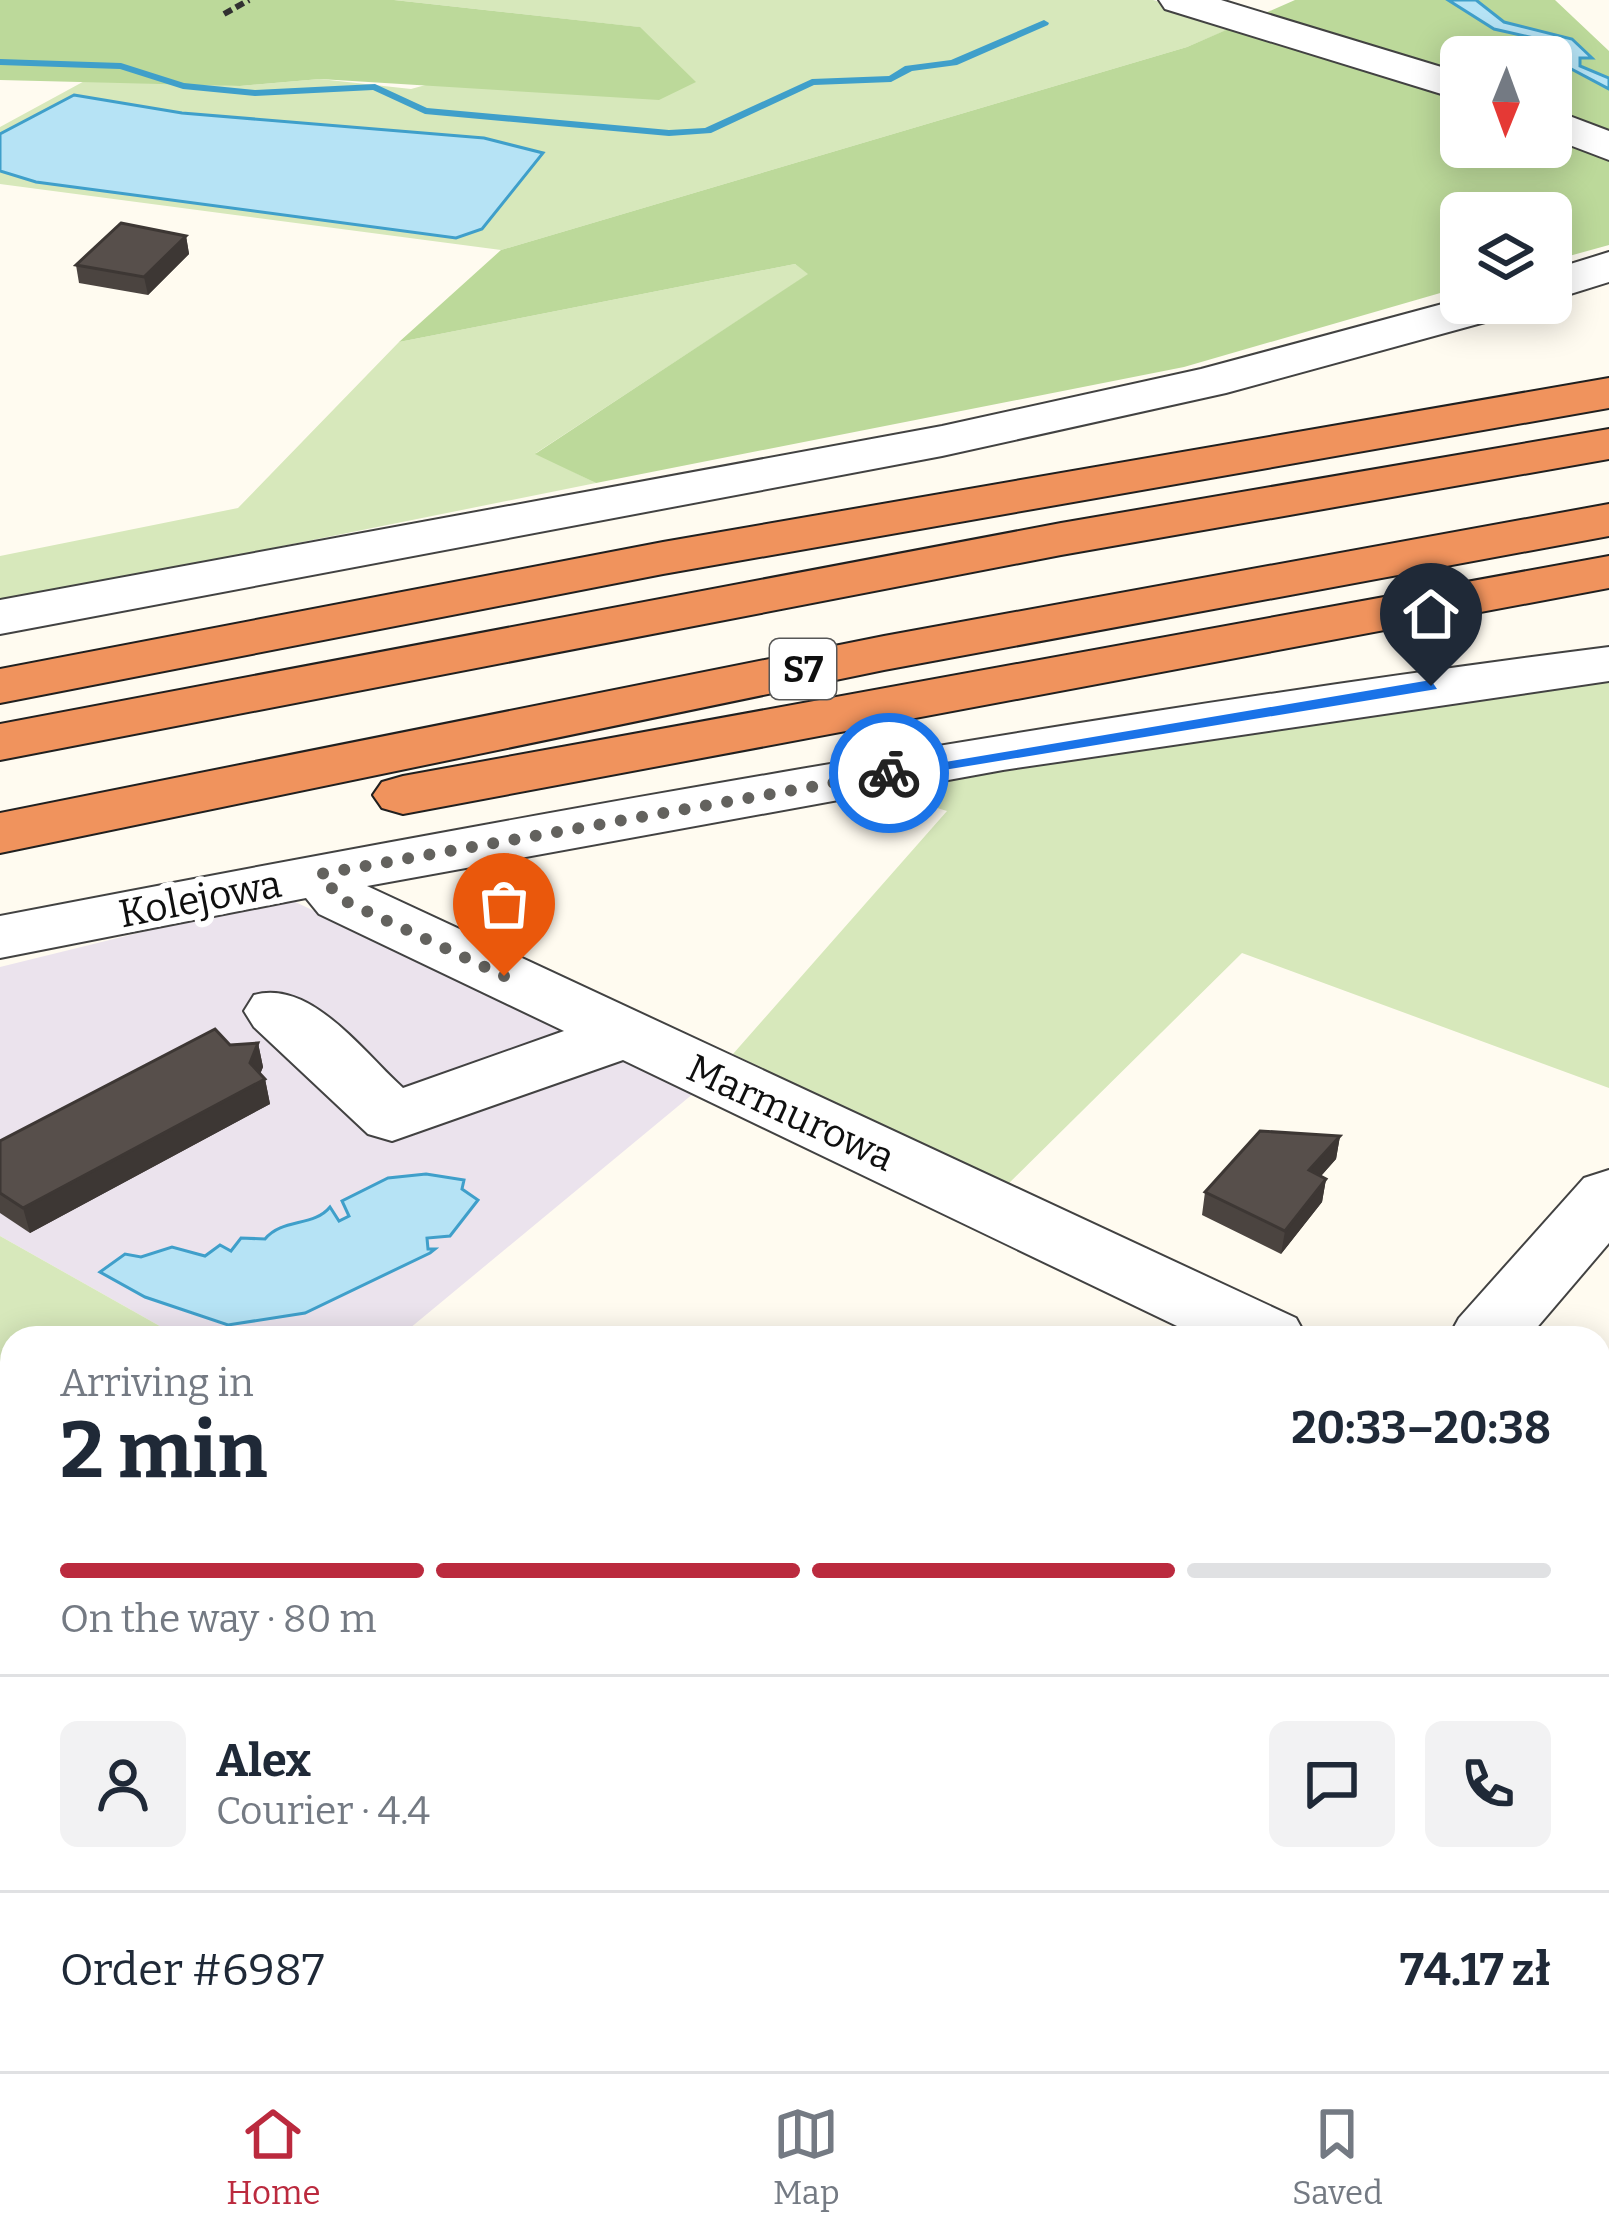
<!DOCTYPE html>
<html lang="en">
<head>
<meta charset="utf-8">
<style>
  body { margin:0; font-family:Bitter,serif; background:#f2f2f3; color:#1f2937; height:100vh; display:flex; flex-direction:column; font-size:45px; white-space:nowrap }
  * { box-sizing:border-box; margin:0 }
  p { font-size:39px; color:#747a83 }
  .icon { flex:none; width:66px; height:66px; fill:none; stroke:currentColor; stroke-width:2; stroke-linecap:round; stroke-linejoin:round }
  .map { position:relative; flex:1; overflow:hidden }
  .side { position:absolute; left:0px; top:1326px; width:1611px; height:747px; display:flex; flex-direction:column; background:#fff; border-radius:36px 36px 0 0; box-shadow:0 6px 30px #0003 }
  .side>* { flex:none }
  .needle { width:78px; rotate:181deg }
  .fabs { position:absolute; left:1440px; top:36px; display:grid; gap:24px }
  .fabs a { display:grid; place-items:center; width:132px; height:132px; border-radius:18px; background:#fff; box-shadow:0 6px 30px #0003; font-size:60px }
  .pin { position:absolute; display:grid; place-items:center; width:102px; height:102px; color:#fff; margin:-123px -51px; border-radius:50% 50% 50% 0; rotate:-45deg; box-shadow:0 0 12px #0007 }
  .pin .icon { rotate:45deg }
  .courier { position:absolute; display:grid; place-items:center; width:120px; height:120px; margin:-60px; border:9px solid #1a73e8; border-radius:50%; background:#fff; color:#222; box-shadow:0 3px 15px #0007 }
  .headline em { font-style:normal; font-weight:700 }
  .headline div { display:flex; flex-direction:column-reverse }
  .headline { display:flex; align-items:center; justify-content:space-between; height:204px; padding:0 60px }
  h1 { font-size:78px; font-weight:700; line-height:90px }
  .bar { display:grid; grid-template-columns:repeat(4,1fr); gap:18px 12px; align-content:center; height:144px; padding:0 60px }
  .bar i { height:15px; border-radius:9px; background:#e0e1e3 }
  .bar .on { background:#bb2a3e }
  .bar p { grid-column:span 4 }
  .line { display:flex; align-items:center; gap:30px; padding:0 60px; border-top:3px solid #e0e1e3 }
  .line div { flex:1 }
  .round { display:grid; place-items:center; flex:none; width:126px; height:126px; border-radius:18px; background:#f2f2f3 }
  .dock { display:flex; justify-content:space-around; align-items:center; height:168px; border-top:3px solid #e0e1e3; background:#fff; font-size:33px; color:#747a83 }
  .dock a { display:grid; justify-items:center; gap:6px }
  .dock .on { color:#bb2a3e }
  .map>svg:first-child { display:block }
  .industrial { fill:#ebe3ed }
  .farmland { fill:#f4eed1 }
  .green { fill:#d7e8bb }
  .forest { fill:#bcd99a; fill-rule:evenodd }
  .water { fill:#b6e3f5; stroke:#3f9fca; stroke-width:3 }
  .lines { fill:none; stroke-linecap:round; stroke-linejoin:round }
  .stream { fill:#3f9fca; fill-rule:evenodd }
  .minor-casing { stroke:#424242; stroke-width:4 }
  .highway-casing { stroke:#202020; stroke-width:4 }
  .path-far1 { stroke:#313131; stroke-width:6; stroke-dasharray:9 4.5; stroke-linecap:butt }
  .path { stroke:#313131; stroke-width:9; stroke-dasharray:15 8; stroke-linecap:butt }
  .minor { fill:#fff; fill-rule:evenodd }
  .highway { fill:#f0935d; fill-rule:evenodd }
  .wall { fill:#4b4440 }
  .shaded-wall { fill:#3d3734 }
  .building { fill:#574f4b; stroke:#3d3734; stroke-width:3 }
  .route { fill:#1a73e8 }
  .done { stroke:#63625e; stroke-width:12; stroke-dasharray:0 21.6 }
  .labels { text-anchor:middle; stroke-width:12; stroke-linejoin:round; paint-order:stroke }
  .shield { fill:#fff; stroke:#575757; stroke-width:3 }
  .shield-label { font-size:36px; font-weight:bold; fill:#0f0f0f }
  .street-label { font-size:39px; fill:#0f0f0f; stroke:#fff }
</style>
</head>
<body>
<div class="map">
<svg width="1609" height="2071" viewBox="0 0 1609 2071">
  <rect width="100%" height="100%" fill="#fffbf0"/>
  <!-- industrial -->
  <path class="industrial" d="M285 897 694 1093 398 1338H181L0 1236V967Z"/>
  <!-- farmland -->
  <path class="farmland" d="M0 1888 12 1896V2061H248L263 2071H0Z"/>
  <!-- green -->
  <g class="green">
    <path d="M394 0H1153L1241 24 1187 47 501 250 0 184V127L90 78 240 86 320 79 411 89 639 27Z"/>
    <path d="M795 264 809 274 536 453 596 483 0 603V556L238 508 399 342Z"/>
    <path d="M1609 676V1088L1242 953 1004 1188 733 1054 947 811 875 789Z"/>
    <path d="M0 1236 181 1338H12V1896L0 1888Z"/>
    <path d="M248 2061H473L464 2071H263Z"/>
    <path d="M553 2061H1038L1033 2071H568Z"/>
  </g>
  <!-- forest -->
  <g class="forest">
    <path d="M0 0H394L640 27 696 82 659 100 320 79 240 86 0 80Z"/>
    <path d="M1295 0H1555L1609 51V245L1551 261V213H1461V287L1184 367 596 483 535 454 808 274 795 264 399 342 501 250 1187 47ZM1461 57H1551V147H1461Z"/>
  </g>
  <!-- water -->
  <g class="water">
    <path d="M1448 0H1476L1504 22 1572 39 1592 58H1580V66L1609 78V89L1560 63 1563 47 1556 43 1494 29Z"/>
    <path d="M74 95 182 113 484 138 543 153 482 229 456 238 36 182 0 171V134Z"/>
    <path d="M426 1174 464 1180 462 1189 478 1200 450 1236 427 1238 428 1249H435L430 1253 305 1313 228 1325 145 1297 100 1272 125 1254 141 1257 172 1247 205 1256 220 1245 231 1251 241 1238 265 1239C282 1218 314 1227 330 1207L339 1221 349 1216 342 1201 388 1178Z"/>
  </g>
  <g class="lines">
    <!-- stream -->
    <path class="stream" d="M1044 20 1049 23 1048 25 957 65 912 71 891 82 814 85 711 133 669 136 425 114 373 90 255 96 183 89 120 69 0 65V59L121 63 184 83 255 90 375 84 427 108 669 130 705 128 812 79 889 76 905 66 951 60Z"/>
    <!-- minor casing -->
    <g class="minor-casing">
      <g id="minor">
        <path d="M1159 0H1221L1461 73V100L1165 9Z"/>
        <path d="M1551 109 1609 131V160L1551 138Z"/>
        <path d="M1609 252V282L1551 300V270Z"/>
        <path d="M1461 299 1525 303 1518 313 1226 393 942 456 0 634V600L942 426 1201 369Z"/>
        <path d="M1609 647V681L1003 770 367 886 1296 1318 1307 1338H1202L623 1060 392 1141 368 1134 254 1027 244 1011 254 995C311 979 363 1052 403 1088L564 1031 319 914 306 898 0 958V916C534 813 1069 716 1609 647Z"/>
        <path d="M1609 1170V1243L1528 1338H1448L1459 1318 1584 1178Z"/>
        <path d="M1599 1523 1609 1527V1594L1599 1590Z"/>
        <path d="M1046 2061H1138L1134 2071H1042Z"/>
      </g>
    </g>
    <!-- highway casing -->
    <g class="highway-casing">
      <g id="highway">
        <path d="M1609 378V408L663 574 0 703V669L663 542Z"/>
        <path d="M1609 429V459L1061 555 0 760V724L1061 523Z"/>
        <path d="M1609 504V536L884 670 0 853V813L884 636Z"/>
        <path d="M1609 556V588L403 814 382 808 373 795 382 782 403 776Z"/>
      </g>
    </g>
    <!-- path-far1 -->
    <path class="path-far1" d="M224 14 249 0"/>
    <!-- path -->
    <g class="path">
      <path d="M0 1992 12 2001"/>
      <path d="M95 2061 109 2071"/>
    </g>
    <!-- minor -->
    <use href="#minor" class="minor"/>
    <!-- highway -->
    <use href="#highway" class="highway"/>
  </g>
  <!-- wall -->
  <g class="wall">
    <path d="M186 236 189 254 148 295 79 283 76 265Z"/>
    <path d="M258 1043 263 1067 260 1074 265 1079 270 1104 30 1233 0 1213V1141L230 1045Z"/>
    <path d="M1340 1136 1336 1159 1321 1176 1326 1179 1322 1202 1281 1254 1202 1215 1205 1192Z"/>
  </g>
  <!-- shaded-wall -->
  <g class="shaded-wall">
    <path d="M186 236 189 254 148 295 144 277Z"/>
    <path d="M258 1043 263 1067 256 1084 265 1079 270 1104 30 1233 23 1208 250 1063Z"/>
    <path d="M1340 1136 1336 1159 1305 1194 1309 1170Z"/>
    <path d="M1326 1179 1322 1202 1281 1254 1285 1231Z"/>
  </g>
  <!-- building -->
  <g class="building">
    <path d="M121 223 186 236 144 277 76 265Z"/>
    <path d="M215 1029 230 1045 258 1043 250 1063 265 1079 23 1208 0 1193V1141Z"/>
    <path d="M1260 1131 1340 1136 1309 1170 1326 1179 1285 1231 1205 1192Z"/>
    <path d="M1277 2061H1415L1411 2071H1272Z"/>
  </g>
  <!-- route -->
  <path class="route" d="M1431 680 1437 689 889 779 880 773Z"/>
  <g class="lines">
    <!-- done -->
    <path class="done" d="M504 976 341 899 320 874 889 773"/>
  </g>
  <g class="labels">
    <!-- shield labels -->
    <rect class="shield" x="770" y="639" width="66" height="60" rx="9"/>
    <g class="shield-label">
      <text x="803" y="682">S7</text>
    </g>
    <!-- street labels -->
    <g class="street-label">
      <text transform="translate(200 898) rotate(-11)" y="14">Kolejowa</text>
      <text transform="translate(791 1112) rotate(25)" y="14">Marmurowa</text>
    </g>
  </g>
</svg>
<div class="fabs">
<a><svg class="needle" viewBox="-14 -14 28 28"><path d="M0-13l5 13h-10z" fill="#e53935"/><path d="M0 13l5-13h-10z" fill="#747a83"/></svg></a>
<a><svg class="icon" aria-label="layers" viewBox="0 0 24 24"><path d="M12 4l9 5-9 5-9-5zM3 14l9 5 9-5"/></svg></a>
</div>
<div class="pin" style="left:504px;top:976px;background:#ea580c"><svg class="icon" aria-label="bag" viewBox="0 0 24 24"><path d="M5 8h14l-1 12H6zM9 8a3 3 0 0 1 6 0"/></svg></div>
<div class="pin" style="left:1431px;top:686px;background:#1f2937"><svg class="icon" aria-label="home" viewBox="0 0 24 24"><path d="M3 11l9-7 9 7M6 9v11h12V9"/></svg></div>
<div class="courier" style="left:889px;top:773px"><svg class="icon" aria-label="bike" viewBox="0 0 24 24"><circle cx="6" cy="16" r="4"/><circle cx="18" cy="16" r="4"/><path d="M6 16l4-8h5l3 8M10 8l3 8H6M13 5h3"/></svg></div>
<section class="side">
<div class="headline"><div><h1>2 min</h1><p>Arriving in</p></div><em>20:33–20:38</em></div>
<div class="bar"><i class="on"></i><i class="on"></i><i class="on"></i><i></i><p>On the way · 80 m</p></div>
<div class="line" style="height:216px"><a class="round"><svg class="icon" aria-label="person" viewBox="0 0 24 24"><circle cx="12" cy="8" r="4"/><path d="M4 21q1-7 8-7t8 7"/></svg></a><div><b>Alex</b><p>Courier · 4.4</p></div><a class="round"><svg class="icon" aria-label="chat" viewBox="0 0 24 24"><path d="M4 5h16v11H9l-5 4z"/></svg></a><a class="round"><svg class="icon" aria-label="phone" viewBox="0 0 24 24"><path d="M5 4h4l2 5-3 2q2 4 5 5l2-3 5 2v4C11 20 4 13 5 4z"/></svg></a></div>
<div class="line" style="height:156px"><div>Order #6987</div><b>74.17 zł</b></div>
</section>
</div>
<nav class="dock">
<a class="on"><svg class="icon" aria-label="home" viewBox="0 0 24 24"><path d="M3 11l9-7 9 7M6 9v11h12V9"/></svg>Home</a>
<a><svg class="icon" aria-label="map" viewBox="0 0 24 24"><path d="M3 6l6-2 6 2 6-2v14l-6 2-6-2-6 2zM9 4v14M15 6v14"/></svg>Map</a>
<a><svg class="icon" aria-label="saved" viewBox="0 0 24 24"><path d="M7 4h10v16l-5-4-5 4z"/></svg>Saved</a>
</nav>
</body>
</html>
